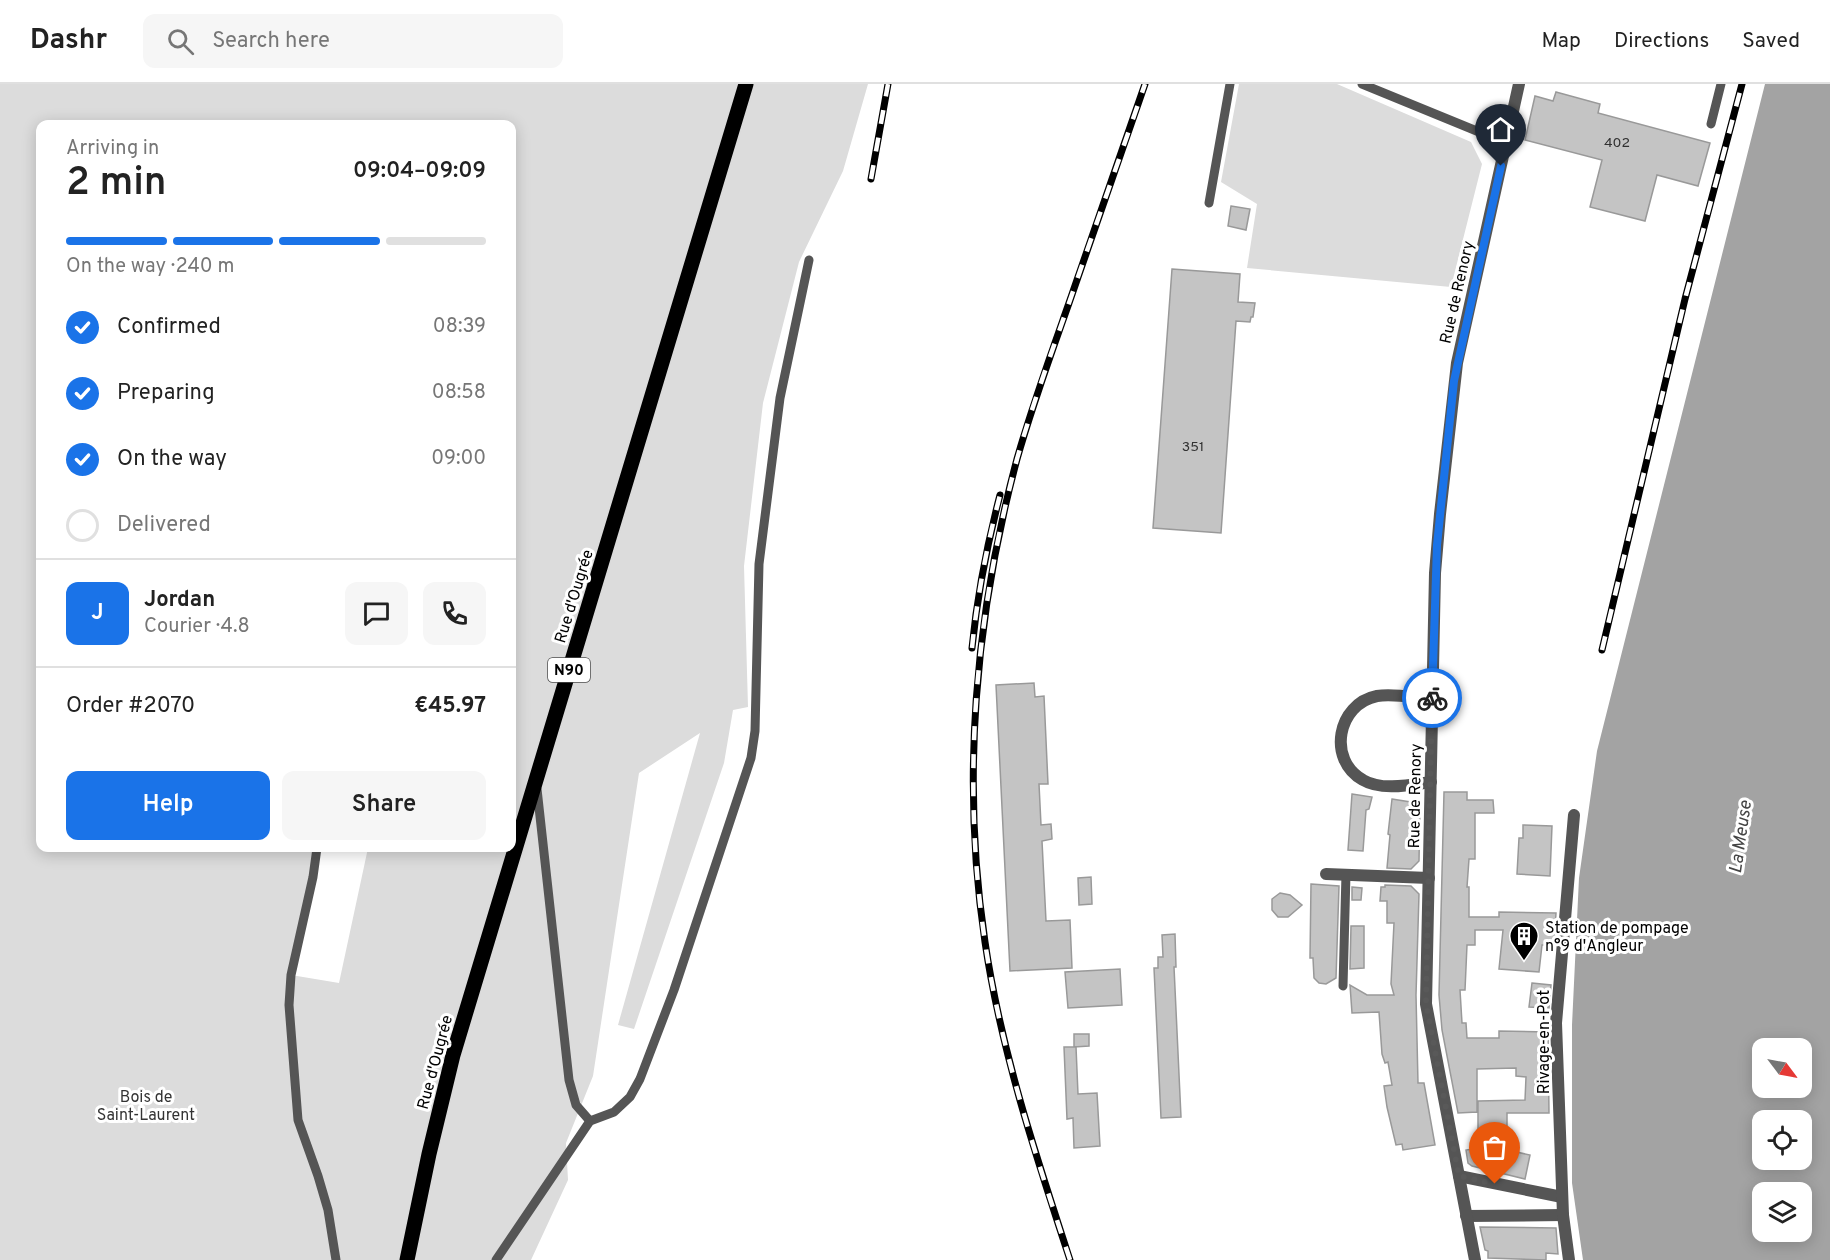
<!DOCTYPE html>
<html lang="en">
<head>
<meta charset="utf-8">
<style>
  body { margin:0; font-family:Overpass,sans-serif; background:#f6f6f6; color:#222; height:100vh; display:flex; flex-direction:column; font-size:22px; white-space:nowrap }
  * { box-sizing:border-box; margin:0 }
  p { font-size:20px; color:#767676 }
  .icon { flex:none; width:33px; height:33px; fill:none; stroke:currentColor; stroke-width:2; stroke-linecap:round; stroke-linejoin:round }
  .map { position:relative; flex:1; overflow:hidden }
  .details { position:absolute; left:36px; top:36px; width:480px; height:732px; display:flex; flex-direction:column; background:#fff; border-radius:12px; box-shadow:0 3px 15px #0003 }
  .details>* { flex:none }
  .needle { width:39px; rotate:122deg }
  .fabs { position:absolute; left:1752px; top:954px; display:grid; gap:12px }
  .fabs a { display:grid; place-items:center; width:60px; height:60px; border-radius:12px; background:#fff; box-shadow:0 3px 15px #0003; font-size:30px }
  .pin { position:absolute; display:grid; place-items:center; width:51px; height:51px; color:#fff; margin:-62px -26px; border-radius:50% 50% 50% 0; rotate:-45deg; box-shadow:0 0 6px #0007 }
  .pin .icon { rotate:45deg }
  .courier { position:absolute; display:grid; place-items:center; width:60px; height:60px; margin:-30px; border:4px solid #1a73e8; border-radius:50%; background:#fff; color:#222; box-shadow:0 2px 8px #0007 }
  .headline em { font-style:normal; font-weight:600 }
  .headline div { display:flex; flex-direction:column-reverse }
  .headline { display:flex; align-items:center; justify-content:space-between; height:102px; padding:0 30px }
  h1 { font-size:39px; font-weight:600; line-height:45px }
  .bar { display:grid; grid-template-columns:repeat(4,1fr); gap:9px 6px; align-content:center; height:72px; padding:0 30px }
  .bar i { height:8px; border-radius:4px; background:#e0e0e0 }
  .bar .active { background:#1a73e8 }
  .bar p { grid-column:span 4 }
  .line { display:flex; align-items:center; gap:15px; padding:0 30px; border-top:2px solid #e0e0e0 }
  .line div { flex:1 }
  .round { display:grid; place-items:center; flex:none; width:63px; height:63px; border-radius:12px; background:#f6f6f6 }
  ol { padding:0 30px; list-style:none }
  li { display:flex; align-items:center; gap:18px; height:66px }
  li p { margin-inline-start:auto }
  li .icon { padding:6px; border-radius:50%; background:#1a73e8; color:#fff; stroke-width:4 }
  li:last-child { color:#767676 }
  li i { width:33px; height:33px; border:3px solid #e0e0e0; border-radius:50% }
  .button { display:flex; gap:12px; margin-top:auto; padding:12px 30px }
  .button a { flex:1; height:69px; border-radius:12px; background:#1a73e8; color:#fff; font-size:24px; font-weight:600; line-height:69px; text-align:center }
  .button a+a { background:#f6f6f6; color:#222 }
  header { display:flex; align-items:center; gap:36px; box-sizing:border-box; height:84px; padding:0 30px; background:#fff; border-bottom:2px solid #e0e0e0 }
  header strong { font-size:28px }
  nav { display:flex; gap:33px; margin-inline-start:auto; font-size:21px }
  .search { width:420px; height:54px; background:#f6f6f6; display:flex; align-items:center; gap:15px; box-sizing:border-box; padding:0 21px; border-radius:12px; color:#767676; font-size:22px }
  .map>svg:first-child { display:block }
  .green { fill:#dcdcdc; fill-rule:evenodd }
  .water { fill:#a3a3a3; fill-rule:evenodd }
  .building { fill:#c4c4c4; stroke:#999; stroke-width:1.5 }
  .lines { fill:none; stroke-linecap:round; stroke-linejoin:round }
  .primary-casing { stroke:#dbdbdb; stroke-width:18 }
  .service { stroke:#555; stroke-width:9 }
  .minor { stroke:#555; stroke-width:12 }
  .tertiary { stroke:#555; stroke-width:12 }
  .primary { stroke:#000; stroke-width:15 }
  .rail-casing { stroke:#000; stroke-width:7 }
  .rail { stroke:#fff; stroke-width:4.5; stroke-dasharray:14; stroke-linecap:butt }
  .done { stroke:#595959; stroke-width:6; stroke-dasharray:0 10.8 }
  .route { stroke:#1a73e8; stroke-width:8 }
  .labels { text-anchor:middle; stroke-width:6; stroke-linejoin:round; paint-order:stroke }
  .number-label { font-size:14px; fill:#313131 }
  .shield { fill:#fff; stroke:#4c4c4c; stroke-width:1.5 }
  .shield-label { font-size:15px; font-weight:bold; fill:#000 }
  .street-label { font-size:16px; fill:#000; stroke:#fff }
  .poi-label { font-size:16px; fill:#000; stroke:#fff; text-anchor:start }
  .park-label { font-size:16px; fill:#333; stroke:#fff }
  .water-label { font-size:18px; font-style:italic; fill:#444; stroke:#fff }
</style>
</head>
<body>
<header>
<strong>Dashr</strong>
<div class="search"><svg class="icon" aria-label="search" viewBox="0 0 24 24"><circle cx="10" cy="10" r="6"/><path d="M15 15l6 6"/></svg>Search here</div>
<nav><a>Map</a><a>Directions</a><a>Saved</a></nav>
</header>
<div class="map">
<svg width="1830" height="1176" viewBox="0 0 1830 1176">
  <rect width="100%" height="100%" fill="#fff"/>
  <!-- green -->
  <g class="green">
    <path d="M0 0H868L843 87 799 178 763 319 744 482 748 623 733 626 724 679 634 945 618 941 700 649 639 689 593 992 566 1059 568 1096 531 1176H0ZM40 40H512V764H368L339 899 291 891 315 764H40Z"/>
    <path d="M1239 0H1337L1471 58 1482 80 1451 203 1247 184 1257 120 1221 98Z"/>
  </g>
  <!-- water -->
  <path class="water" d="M1765 0H1830V1176H1583L1572 1099V941L1579 794 1597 667ZM1762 964H1802V1004H1762ZM1762 1036H1802V1076H1762ZM1762 1108H1802V1148H1762Z"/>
  <!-- building -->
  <g class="building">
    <path d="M1556 8 1600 20 1598 29 1710 59 1698 102 1657 91 1645 137 1590 123 1602 76 1525 56 1535 12 1553 17Z"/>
    <path d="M1231 122 1250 125 1246 146 1228 142Z"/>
    <path d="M1172 185 1240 190 1238 218 1255 219 1253 233H1251L1250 238 1236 237 1221 449 1153 444Z"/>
    <path d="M1034 599 1035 613 1044 612 1048 700H1039L1041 741 1051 740 1052 755 1042 757 1046 837 1070 836 1072 884 1010 887 996 601Z"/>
    <path d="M1444 708H1467V716H1493L1494 729H1475V775H1469L1467 803H1469V833H1499V828L1556 829 1554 861H1542L1539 888 1499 885 1503 846H1475V861H1467L1465 906H1460L1462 939H1466L1467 954H1499V947L1548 948 1549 1029H1507V1066L1530 1071 1525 1095 1472 1082 1468 1079 1466 1066 1478 1064V1017L1525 1016 1526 993 1516 992V984L1477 985V1028L1458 1029 1442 946 1439 911Z"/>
    <path d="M1352 710 1372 713 1369 725 1366 726 1363 767 1348 766Z"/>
    <path d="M1392 715 1417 719 1420 722 1419 777 1411 785 1387 784 1390 751 1388 750Z"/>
    <path d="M1523 741 1552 742 1550 792 1517 790 1519 754H1523Z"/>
    <path d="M1091 793 1092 820 1079 821 1078 794Z"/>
    <path d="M1311 800 1339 802 1336 894 1326 900 1319 899 1314 894 1313 874H1310Z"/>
    <path d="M1385 801 1411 802 1419 810 1416 911 1418 999H1424L1435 1061 1403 1066 1402 1060 1396 1061 1387 1023 1384 1002 1392 1001 1388 978 1385 979 1382 970 1379 928 1352 929 1350 901 1367 911H1394L1391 900 1394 839H1387V817H1380L1381 803H1385Z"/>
    <path d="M1352 803 1362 804 1361 816H1352Z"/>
    <path d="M1280 809 1290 811 1302 821 1288 833H1278L1272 826V815Z"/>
    <path d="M1351 842H1364V884L1350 885Z"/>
    <path d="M1175 850 1176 883H1174L1181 1033 1161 1034 1154 884H1158V873H1163L1162 851Z"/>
    <path d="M1120 885 1122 921 1068 924 1065 888Z"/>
    <path d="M1532 899 1551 901 1549 924 1529 923Z"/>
    <path d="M1074 950H1089V962L1074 963Z"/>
    <path d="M1064 963H1076L1078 1010 1097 1009 1100 1062 1074 1064 1073 1034 1067 1035Z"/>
    <path d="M1480 1143 1556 1144 1558 1170 1546 1169V1176L1488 1174V1167L1485 1166Z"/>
  </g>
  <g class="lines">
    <!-- primary casing -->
    <g class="primary-casing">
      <path id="primary" d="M407 1176 429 1070 453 971 746 0"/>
    </g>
    <!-- service -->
    <g class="service">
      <path d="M1362 0 1506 59"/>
      <path d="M1711 40 1721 0"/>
      <path d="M1209 119 1230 0"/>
      <path d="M537 705 569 996 576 1021 590 1037"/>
      <path d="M317 764 313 793 291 891 289 921 298 1036 318 1092 328 1126 336 1176"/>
      <path d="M1343 902 1346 790"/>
      <path d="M496 1176 590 1037 614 1028 630 1013 640 995 674 906 751 674 755 647 759 480 780 314 809 176"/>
    </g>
    <!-- minor -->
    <g class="minor">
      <path d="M1431 698C1410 701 1381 707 1363 696 1327 676 1337 620 1377 612 1394 609 1415 614 1432 615"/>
      <path d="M1326 790 1429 794"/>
      <path d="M1459 1092 1562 1113"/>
      <path d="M1466 1132 1563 1131"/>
      <path d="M1569 1176 1563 1131 1556 939 1574 731"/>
    </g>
    <!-- tertiary -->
    <path class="tertiary" d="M1475 1176 1426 920 1435 489 1440 430 1457 279 1519 0"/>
    <!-- primary -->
    <use href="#primary" class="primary"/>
    <!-- rail casing -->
    <g class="rail-casing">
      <g id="rail">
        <path d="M871 95 888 0"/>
        <path d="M972 564C977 513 987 461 1000 411"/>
        <path d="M1602 566 1685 215 1742 0"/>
        <path d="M1070 1176C1036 1072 1001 967 985 858 961 697 975 532 1017 375 1032 322 1051 270 1069 219 1094 146 1120 73 1145 0"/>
      </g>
    </g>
    <!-- rail -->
    <use href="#rail" class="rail"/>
  </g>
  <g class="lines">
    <!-- done -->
    <path class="done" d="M1432 614 1426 920 1459 1092 1495 1100"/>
    <!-- route -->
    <path class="route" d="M1432 614 1437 461 1454 297 1501 82"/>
  </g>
  <!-- icons -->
  <defs>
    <g id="building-pin" transform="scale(1.5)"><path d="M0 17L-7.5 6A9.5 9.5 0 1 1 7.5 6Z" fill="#000" stroke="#fff"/><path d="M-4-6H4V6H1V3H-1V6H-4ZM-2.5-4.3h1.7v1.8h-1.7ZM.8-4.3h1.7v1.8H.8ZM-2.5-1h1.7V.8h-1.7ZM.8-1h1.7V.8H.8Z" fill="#fff"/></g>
  </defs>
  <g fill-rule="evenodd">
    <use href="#building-pin" x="1524" y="852"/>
  </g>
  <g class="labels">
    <!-- number labels -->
    <g class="number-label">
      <text x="1617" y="63">402</text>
      <text x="1193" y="367">351</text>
    </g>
    <!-- shield labels -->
    <rect class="shield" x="548" y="574" width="42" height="24" rx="4.5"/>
    <g class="shield-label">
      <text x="569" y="591">N90</text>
    </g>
    <!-- street labels -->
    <g class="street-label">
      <text transform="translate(1456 208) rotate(-77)" y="6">Rue de Renory</text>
      <text transform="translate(573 512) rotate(-73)" y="6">Rue d'Ougrée</text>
      <text transform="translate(1414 712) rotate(-89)" y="6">Rue de Renory</text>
      <text transform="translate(1543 958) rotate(-90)" y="6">Rivage-en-Pot</text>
      <text transform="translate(434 978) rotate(-75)" y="6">Rue d'Ougrée</text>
    </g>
    <!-- poi labels -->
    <g class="poi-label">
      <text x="1545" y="849">Station de pompage<tspan x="1545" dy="18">n°9 d'Angleur</tspan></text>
    </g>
    <!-- park labels -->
    <g class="park-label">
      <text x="146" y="1018">Bois de<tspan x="146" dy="18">Saint-Laurent</tspan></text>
    </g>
    <!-- water labels -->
    <g class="water-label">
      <text transform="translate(1740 753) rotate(-82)" y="6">La Meuse</text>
    </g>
  </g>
</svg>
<div class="fabs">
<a><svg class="needle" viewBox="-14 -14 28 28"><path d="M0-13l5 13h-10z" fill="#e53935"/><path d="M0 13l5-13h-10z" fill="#767676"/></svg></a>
<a><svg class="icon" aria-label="locate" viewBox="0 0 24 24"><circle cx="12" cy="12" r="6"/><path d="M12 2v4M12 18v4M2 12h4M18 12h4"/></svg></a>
<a><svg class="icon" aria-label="layers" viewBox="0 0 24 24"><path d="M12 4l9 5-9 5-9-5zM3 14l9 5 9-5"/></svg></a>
</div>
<div class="pin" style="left:1495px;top:1100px;background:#ea580c"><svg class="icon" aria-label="bag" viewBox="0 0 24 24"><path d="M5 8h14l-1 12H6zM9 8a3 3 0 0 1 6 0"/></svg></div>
<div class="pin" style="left:1501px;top:82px;background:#1f2937"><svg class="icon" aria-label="home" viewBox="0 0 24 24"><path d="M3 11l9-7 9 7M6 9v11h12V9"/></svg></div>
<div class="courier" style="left:1432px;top:614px"><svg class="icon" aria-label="bike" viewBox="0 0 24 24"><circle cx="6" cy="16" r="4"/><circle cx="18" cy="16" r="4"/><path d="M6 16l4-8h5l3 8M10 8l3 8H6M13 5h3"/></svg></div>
<section class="details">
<div class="headline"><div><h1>2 min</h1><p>Arriving in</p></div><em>09:04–09:09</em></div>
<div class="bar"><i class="active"></i><i class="active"></i><i class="active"></i><i></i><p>On the way · 240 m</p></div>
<ol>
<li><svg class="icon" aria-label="check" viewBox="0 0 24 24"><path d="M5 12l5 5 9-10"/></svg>Confirmed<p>08:39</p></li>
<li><svg class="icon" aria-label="check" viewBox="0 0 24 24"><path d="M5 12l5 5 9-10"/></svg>Preparing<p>08:58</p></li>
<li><svg class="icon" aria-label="check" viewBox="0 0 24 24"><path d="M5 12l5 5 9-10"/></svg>On the way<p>09:00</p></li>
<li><i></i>Delivered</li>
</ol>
<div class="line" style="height:108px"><b class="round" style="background:#1a73e8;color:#fff">J</b><div><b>Jordan</b><p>Courier · 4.8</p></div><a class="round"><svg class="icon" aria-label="chat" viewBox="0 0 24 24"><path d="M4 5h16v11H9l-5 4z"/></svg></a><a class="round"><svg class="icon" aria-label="phone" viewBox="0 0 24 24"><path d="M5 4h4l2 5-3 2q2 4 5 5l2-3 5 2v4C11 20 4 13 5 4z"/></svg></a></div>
<div class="line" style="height:78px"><div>Order #2070</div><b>€45.97</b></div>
<div class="button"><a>Help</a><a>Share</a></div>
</section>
</div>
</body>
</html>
